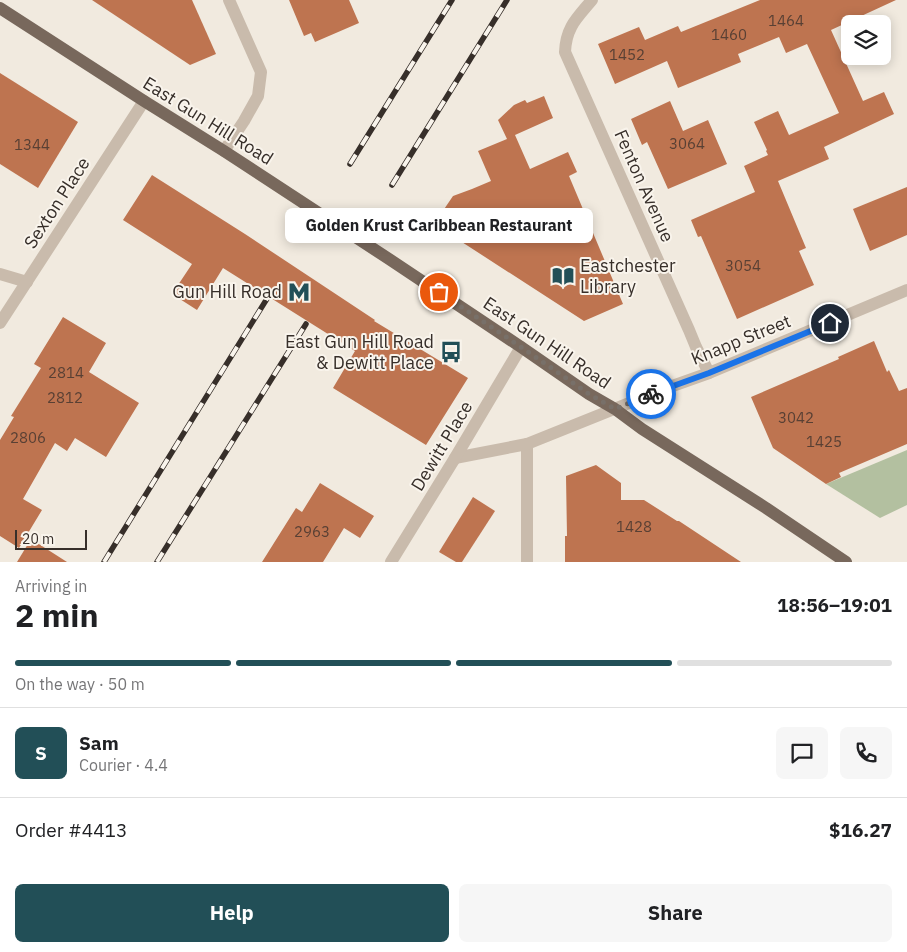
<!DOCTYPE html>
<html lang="en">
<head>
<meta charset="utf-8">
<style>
  body { margin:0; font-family:"IBM Plex Sans",sans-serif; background:#f6f6f6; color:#202124; height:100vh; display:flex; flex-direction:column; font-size:19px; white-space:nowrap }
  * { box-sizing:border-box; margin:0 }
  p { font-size:16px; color:#757577 }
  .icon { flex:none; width:28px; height:28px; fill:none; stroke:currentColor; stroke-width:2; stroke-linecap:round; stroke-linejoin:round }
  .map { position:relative; height:562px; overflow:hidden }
  .panel { display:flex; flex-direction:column; background:#fff; flex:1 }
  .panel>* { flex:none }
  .tools { position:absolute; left:841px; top:15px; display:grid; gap:10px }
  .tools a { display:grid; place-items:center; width:50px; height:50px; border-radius:8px; background:#fff; box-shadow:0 2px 12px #0003; font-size:25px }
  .scale { position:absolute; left:15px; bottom:12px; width:72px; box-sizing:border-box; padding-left:5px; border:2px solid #372f2a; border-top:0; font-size:14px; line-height:18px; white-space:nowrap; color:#372f2a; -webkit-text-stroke:4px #f9f4ec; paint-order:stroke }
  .pin { position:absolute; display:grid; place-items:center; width:42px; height:42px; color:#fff; margin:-21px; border:2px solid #fff; border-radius:50%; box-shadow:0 1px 5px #0007 }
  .courier { position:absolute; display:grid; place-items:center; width:50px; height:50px; margin:-25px; border:4px solid #1a73e8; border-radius:50%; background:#fff; color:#222; box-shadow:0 1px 6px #0007 }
  .bubble { position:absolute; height:35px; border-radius:8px; background:#fff; box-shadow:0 2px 12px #0003; font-size:16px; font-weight:800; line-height:35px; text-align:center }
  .overview em { font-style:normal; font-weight:800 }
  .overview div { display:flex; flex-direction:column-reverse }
  .overview { display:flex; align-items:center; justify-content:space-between; height:85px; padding:0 15px }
  h1 { font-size:32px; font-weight:800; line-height:38px }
  .bar { display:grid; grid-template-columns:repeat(4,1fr); gap:8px 5px; align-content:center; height:60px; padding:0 15px }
  .bar i { height:6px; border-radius:4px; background:#e0e0e0 }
  .bar .current { background:#224f57 }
  .bar p { grid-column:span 4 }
  .line { display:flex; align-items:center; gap:12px; padding:0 15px; border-top:1px solid #e0e0e0 }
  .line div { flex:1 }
  .round { display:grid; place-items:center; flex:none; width:52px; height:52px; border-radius:8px; background:#f6f6f6 }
  .action { display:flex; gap:10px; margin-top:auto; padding:10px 15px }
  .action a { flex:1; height:58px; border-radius:8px; background:#224f57; color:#fff; font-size:20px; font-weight:800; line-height:58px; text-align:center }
  .action a+a { background:#f6f6f6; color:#202124 }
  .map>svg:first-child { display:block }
  .green { fill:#b3c0a0 }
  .building { fill:#be7450 }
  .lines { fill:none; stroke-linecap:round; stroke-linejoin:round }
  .minor { stroke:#c9bbac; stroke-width:12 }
  .primary { stroke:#78685c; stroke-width:12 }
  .rail-casing { stroke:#372f2a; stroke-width:5.5 }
  .rail { stroke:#f9f4ec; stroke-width:4; stroke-dasharray:11; stroke-linecap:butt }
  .done { stroke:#787069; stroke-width:5; stroke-dasharray:0 9 }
  .route { stroke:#1a73e8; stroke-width:6 }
  .labels { text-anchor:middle; stroke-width:4; stroke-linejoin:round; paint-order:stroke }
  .number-label { font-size:15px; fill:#594034 }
  .street-label { font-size:18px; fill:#372f2a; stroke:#f9f4ec }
  .poi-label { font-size:18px; fill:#372f2a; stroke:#f9f4ec; text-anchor:end }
</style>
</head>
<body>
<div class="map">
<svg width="907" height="562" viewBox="0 0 907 562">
  <rect width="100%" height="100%" fill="#f1eadf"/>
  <!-- green -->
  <path class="green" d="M907 450V505L880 518 826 484Z"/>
  <!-- building -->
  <g class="building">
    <path d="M92 0H192L216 54 190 65Z"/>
    <path d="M289 0H349L359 23 315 42 311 33 304 36Z"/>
    <path d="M760 0H896L831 30 863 101 884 92 894 114 824 147 829 159 778 181 806 248 799 251 814 285 737 319 701 236 698 237 691 220 755 192 744 166 768 155 766 151 767 150 754 122 778 111 789 135 839 113 807 44 786 53 779 37 738 54 741 62 678 88 667 61 615 84 598 44 639 27 645 40 678 26 681 32Z"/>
    <path d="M0 73 78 122 38 188 0 164Z"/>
    <path d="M544 96 553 118 515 135 530 169 568 152 577 172 569 176 623 304 584 321 434 224 453 196 472 189 491 181 478 151 507 139 498 120 514 105 525 100 527 103Z"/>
    <path d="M670 101 683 131 708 120 727 164 668 189 647 142 642 145 631 119Z"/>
    <path d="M152 175 245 234 375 320 374 321 468 378 426 445 333 388 355 351 223 268 197 310 172 294 192 264 123 220Z"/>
    <path d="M907 187V235L870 251 853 209Z"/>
    <path d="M63 317 106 343 89 372 139 403 106 457 75 438 67 451 55 443 23 499 42 510 19 548 0 536V440L14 417 11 416 41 368 34 364Z"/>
    <path d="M874 341 887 372 889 370 899 391 907 388V444L839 473 841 477 826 484 773 448 751 397 839 359 838 357Z"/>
    <path d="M596 465 621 483V500H644L677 521H679L741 562H565V536H567L566 476Z"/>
    <path d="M320 483 374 516 360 538 344 528 323 562H262L296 508 302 512Z"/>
    <path d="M473 497 495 511 462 562H456L439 552Z"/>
    <path d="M31 539 67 562H17Z"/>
  </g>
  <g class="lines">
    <!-- minor -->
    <g class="minor">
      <path d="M592 0C577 18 566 27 565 52L689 330 696 347 709 373"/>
      <path d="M224 151 244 121 258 96 261 72 229 0"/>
      <path d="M0 274 27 282"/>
      <path d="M0 323 144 101"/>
      <path d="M527 444V562"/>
      <path d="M455 458 527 444 664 389 709 373 907 290"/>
      <path d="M391 562 455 458 521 347"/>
    </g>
    <!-- primary -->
    <path class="primary" d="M0 8 144 101 224 151 389 259 521 347 589 394 615 409 642 429 766 508 846 562"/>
    <!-- rail casing -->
    <g class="rail-casing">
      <g id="rail">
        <path d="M350 164 452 0"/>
        <path d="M392 185 507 0"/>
        <path d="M104 562 268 297"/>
        <path d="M157 562 306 324"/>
      </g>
    </g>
    <!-- rail -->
    <use href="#rail" class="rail"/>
  </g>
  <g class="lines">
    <!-- done -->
    <path class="done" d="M439 292 521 347 589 394 615 409 651 394"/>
    <!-- route -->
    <path class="route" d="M651 394 709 373 830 323"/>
  </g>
  <!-- icons -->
  <defs>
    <g id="library-bare" transform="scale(1.725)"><path d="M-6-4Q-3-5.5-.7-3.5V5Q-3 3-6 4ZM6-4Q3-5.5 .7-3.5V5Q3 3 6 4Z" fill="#224f57" stroke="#f9f4ec" stroke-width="2.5" paint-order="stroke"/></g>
    <g id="metro-bare" transform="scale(1.725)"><path d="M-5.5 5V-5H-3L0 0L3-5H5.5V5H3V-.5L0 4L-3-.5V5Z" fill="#224f57" stroke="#f9f4ec" stroke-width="2.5" paint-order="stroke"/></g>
    <g id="bus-bare" transform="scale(1.725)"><path d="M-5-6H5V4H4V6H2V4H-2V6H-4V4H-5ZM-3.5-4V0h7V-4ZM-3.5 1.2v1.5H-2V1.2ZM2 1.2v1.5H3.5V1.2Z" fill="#224f57" stroke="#f9f4ec" stroke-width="2.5" paint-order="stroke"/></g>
  </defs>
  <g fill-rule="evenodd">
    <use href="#library-bare" x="563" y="276"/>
    <use href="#metro-bare" x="299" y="292"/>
    <use href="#bus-bare" x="451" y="352"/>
  </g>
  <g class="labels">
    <!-- number labels -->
    <g class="number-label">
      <text x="786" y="26">1464</text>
      <text x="729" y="40">1460</text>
      <text x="627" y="60">1452</text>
      <text x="687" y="149">3064</text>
      <text x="32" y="150">1344</text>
      <text x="743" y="271">3054</text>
      <text x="66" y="378">2814</text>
      <text x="65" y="403">2812</text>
      <text x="796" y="423">3042</text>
      <text x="28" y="443">2806</text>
      <text x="824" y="447">1425</text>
      <text x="634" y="532">1428</text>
      <text x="312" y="537">2963</text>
    </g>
    <!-- street labels -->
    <g class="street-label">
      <text transform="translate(208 121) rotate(32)" y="6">East Gun Hill Road</text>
      <text transform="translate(644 186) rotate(66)" y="6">Fenton Avenue</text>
      <text transform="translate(57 203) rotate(-57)" y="6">Sexton Place</text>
      <text transform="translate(741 340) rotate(-22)" y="6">Knapp Street</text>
      <text transform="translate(547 343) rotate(34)" y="6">East Gun Hill Road</text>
      <text transform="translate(442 446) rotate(-59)" y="6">Dewitt Place</text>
    </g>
    <!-- poi labels -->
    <g class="poi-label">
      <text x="580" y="272" text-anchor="start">Eastchester<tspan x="580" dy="21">Library</tspan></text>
      <text x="282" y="298">Gun Hill Road</text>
      <text x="434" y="348">East Gun Hill Road<tspan x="434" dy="21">&amp; Dewitt Place</tspan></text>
    </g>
  </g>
</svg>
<div class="tools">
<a><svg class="icon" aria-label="layers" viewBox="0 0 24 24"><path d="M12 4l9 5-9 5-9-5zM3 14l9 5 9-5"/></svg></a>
</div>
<div class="scale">20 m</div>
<div class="pin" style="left:439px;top:292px;background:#ea580c"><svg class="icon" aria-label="bag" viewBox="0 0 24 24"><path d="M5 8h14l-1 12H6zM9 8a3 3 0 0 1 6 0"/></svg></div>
<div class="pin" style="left:830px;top:323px;background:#1f2937"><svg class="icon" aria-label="home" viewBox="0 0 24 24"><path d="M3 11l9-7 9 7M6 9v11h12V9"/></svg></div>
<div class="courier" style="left:651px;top:394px"><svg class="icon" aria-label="bike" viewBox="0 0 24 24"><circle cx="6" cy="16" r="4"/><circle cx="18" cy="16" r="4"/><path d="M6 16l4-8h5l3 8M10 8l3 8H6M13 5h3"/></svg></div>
<div class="bubble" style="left:285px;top:208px;width:308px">Golden Krust Caribbean Restaurant</div>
</div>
<section class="panel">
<div class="overview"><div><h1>2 min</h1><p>Arriving in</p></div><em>18:56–19:01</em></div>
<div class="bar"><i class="current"></i><i class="current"></i><i class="current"></i><i></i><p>On the way · 50 m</p></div>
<div class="line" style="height:90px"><b class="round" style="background:#224f57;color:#fff">S</b><div><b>Sam</b><p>Courier · 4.4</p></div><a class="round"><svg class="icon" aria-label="chat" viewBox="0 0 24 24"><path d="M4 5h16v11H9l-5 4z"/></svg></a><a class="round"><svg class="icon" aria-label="phone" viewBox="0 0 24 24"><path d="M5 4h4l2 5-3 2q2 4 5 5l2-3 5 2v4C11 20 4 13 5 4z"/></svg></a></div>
<div class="line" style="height:65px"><div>Order #4413</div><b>$16.27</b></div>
<div class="action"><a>Help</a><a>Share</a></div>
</section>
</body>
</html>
